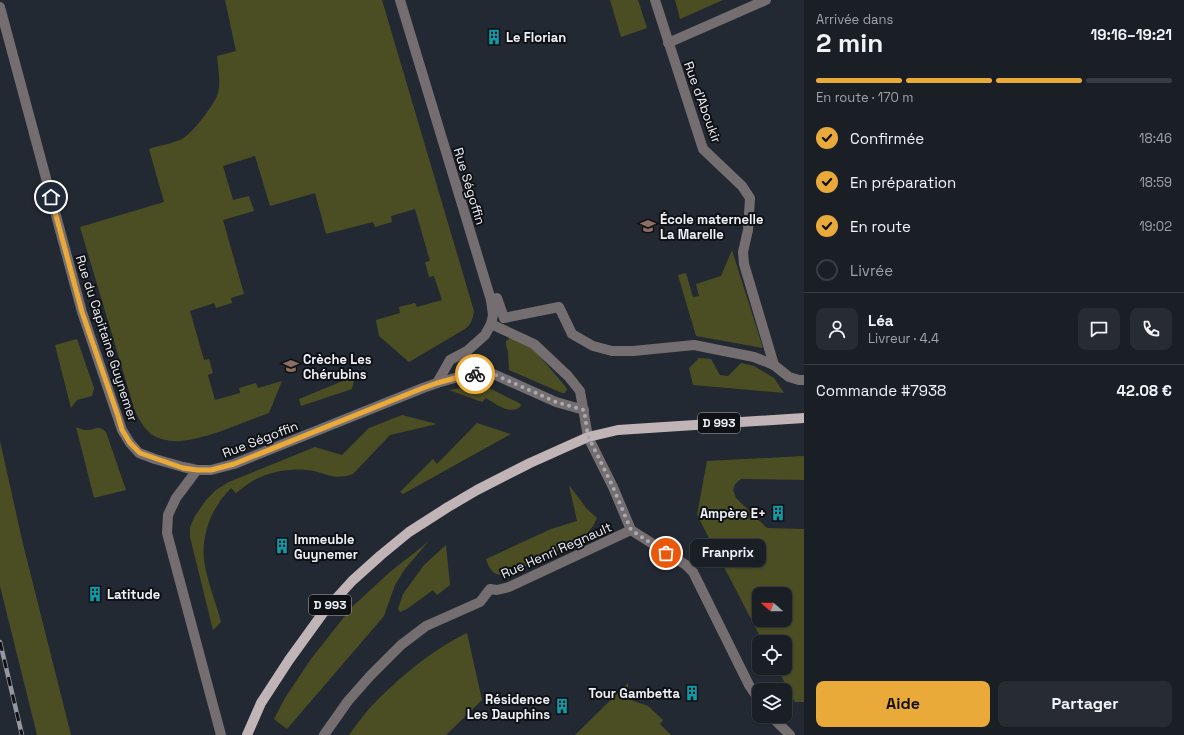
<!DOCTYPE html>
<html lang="fr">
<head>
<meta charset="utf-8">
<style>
  body { margin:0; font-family:"Space Grotesk",sans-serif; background:#272c32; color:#f1f3f6; height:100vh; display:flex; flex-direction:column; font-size:15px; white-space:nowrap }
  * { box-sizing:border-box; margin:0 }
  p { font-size:13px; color:#9fa2a7 }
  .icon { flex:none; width:22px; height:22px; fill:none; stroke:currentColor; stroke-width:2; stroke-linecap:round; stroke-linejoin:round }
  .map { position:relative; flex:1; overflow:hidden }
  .sheet { display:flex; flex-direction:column; background:#1a1f26; width:380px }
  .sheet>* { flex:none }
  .needle { width:26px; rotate:290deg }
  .tools { position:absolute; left:752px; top:587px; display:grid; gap:8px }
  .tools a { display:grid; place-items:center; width:40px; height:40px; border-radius:8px; background:#1a1f26; box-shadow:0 1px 3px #0004,0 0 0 1px #383d43; font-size:20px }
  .pin { position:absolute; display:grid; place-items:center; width:34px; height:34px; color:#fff; margin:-17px; border:2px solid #fff; border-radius:50%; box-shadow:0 1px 4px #0007 }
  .courier { position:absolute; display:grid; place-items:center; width:40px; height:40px; margin:-20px; border:3px solid #eaaa39; border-radius:50%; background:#fff; color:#222; box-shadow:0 1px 5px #0007 }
  .bubble { position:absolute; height:28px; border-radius:8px; background:#1a1f26; box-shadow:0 1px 3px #0004,0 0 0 1px #383d43; font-size:13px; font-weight:600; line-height:28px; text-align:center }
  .headline em { font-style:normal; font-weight:600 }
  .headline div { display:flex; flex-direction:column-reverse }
  .headline { display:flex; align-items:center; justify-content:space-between; height:68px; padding:0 12px }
  h1 { font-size:26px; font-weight:600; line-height:30px }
  .bar { display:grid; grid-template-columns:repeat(4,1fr); gap:6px 4px; align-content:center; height:48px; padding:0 12px }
  .bar i { height:5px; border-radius:3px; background:#383d43 }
  .bar .active { background:#eaaa39 }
  .bar p { grid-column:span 4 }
  .line { display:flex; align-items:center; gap:10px; padding:0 12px; border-top:1px solid #383d43 }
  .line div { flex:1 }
  .round { display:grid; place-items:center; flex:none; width:42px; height:42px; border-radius:8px; background:#272c32 }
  ol { padding:0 12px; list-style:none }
  li { display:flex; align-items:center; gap:12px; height:44px }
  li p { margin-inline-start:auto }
  li .icon { padding:4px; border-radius:50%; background:#eaaa39; color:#111; stroke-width:4 }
  li:last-child { color:#9fa2a7 }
  li i { width:22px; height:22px; border:2px solid #383d43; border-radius:50% }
  .primary-button { display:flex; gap:8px; margin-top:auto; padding:8px 12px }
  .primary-button a { flex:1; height:46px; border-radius:8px; background:#eaaa39; color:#111; font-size:16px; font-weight:600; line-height:46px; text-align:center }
  .primary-button a+a { background:#272c32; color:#f1f3f6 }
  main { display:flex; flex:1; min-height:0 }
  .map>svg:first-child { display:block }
  .green { fill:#4b4e23; fill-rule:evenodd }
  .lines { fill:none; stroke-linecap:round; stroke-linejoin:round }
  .street { stroke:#756e70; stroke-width:10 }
  .primary { stroke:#c1b4b7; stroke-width:10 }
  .rail-casing { stroke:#9499a0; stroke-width:4.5 }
  .rail { stroke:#0f1115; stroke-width:3; stroke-dasharray:9; stroke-linecap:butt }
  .done { stroke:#a6abb2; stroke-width:4; stroke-dasharray:0 7.2 }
  .route { stroke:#eaaa39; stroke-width:5 }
  .labels { text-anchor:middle; stroke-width:4; stroke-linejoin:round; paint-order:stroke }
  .shield { fill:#0f1115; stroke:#aaaeb3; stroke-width:1 }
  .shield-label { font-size:12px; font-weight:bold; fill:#edf1f7 }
  .poi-label { font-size:13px; font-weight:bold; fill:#edf1f7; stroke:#0f1115; text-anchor:start }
  .street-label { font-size:13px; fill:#edf1f7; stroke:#0f1115 }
</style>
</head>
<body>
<main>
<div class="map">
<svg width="804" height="735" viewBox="0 0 804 735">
  <rect width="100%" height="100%" fill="#232932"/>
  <!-- green -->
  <g class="green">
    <path d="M225 0H382L474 311C473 318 471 325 465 329L409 362 379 336 376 320 400 313 399 307 415 303 417 307 442 300 434 276 429 277 425 262 430 261 415 209 391 216 392 222 375 227 373 222 326 234 315 193 270 206 255 156 223 166 233 200 249 196 254 211 223 220 244 294 231 298 232 303 216 308 214 303 190 311 204 360 209 359 213 373 208 375 215 400 240 393 239 388 256 383 258 388 282 381 269 413C240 423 211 438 180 441 172 442 157 439 151 434 143 427 138 418 134 408L80 227 164 202 149 149C157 146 175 143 182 139 192 134 215 104 218 93 221 81 218 68 217 56L236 51Z"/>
    <path d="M610 0H638L647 28 621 37Z"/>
    <path d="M675 0H723L680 19Z"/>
    <path d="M732 250 763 348 696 336 678 275 686 273 693 297 699 296 696 284 721 276Z"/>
    <path d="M510 338 532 347 565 386 567 389 565 393H562L509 370 508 351 506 346V341Z"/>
    <path d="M77 339 94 388 92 396 77 400 71 408 55 345Z"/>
    <path d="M699 358 711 359 720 375 728 376 741 363 754 366 774 378 784 393 693 385 689 368Z"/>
    <path d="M355 376 352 389 301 406 299 399Z"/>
    <path d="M483 385 521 404 520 407C509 415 496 404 486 398L482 402 449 390Z"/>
    <path d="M402 415 437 424 390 435 353 474C335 480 330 475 314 471 293 467 269 471 251 482 246 485 241 489 236 493L231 488C227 493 222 497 219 503 208 518 202 540 204 559 206 579 216 602 221 622L213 630 190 537V527L195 516 206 500 216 490 229 482 315 447 342 455 369 428Z"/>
    <path d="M477 423 511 434 403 494 400 492 433 459 437 464Z"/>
    <path d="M76 427C79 428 83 430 86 430 95 431 97 424 106 432L126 490 94 498Z"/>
    <path d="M0 441 23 544 71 735H37L0 586Z"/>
    <path d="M804 456V480L741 479 735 484 733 490 736 498 767 528 804 529V702H795L777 668H785V642H763L697 515 707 461ZM759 594H785V620H759Z"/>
    <path d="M569 485 587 509 597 518 593 526 586 535 573 544 507 575C494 576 490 571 486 559L551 529 577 521Z"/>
    <path d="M428 542 405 569 395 585 384 616 287 729 274 719 285 698 311 659 352 607 390 572Z"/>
    <path d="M446 545 450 585 437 595 433 590 407 609 400 612 398 609 403 594 424 565Z"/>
    <path d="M467 633 482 700 446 735H349C355 727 361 718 368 710 395 681 431 650 467 633Z"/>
    <path d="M628 683V699L648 706 663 720 660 724 671 735H575Z"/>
  </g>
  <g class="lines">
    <!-- street -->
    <g class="street">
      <path d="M400 0 491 300 493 315 491 324 485 335 467 351 450 360 437 383"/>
      <path d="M655 0 703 149 742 186 750 198 748 230 743 252 744 264 774 365"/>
      <path d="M0 7 82 312 122 430 130 443 139 453 155 459 183 467 197 470"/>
      <path d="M668 43 766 0"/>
      <path d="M491 300 497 298 504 318 559 307 572 334 593 346 612 351H633L694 345 754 357 774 365 789 377 799 380H804"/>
      <path d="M491 324 534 344 568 376 580 391 588 437 613 487 631 530 686 565 693 572 749 685 759 700"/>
      <path d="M771 716 790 735"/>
      <path d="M221 735 167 533 168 515 176 498 197 470H211L234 464 423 388 437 383 469 374 491 373 556 402 584 410"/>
      <path d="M324 735 348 701 370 676 401 645 426 626 480 602 490 589 497 590 509 587 631 530"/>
    </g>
    <!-- primary -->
    <path class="primary" d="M247 735 261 703 289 660 323 613 352 581 381 555 409 532 448 507 477 490 530 463 588 437 618 430 804 418"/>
    <!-- rail casing -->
    <g class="rail-casing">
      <path id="rail" d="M0 642 22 735"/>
    </g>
    <!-- rail -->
    <use href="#rail" class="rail"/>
  </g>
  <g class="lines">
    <!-- done -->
    <path class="done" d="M475 374 491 373 556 402 584 410 588 436 613 487 631 530 666 553"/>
    <!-- route -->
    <path class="route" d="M51 197 82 312 118 416 122 430 130 443 140 453 183 468 197 470H211L234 464 423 388 437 383 470 374H475"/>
  </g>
  <!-- icons -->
  <defs>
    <g id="building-bare" transform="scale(1.2)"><path d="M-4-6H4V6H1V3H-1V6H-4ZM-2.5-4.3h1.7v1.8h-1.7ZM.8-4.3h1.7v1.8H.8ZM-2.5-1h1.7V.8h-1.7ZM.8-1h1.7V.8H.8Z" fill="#0f9aa8" stroke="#0f1115" stroke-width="2.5" paint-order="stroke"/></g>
    <g id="school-bare" transform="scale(1.2)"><path d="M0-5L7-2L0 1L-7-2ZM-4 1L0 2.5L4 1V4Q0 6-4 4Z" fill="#8d6e63" stroke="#0f1115" stroke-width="2.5" paint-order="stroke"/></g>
  </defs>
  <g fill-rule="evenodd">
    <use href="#building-bare" x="494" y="37"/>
    <use href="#school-bare" x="648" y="226"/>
    <use href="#school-bare" x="291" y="366"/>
    <use href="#building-bare" x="778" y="513"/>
    <use href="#building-bare" x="282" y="546"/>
    <use href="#building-bare" x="95" y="594"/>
    <use href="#building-bare" x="692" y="693"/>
    <use href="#building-bare" x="562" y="706"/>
  </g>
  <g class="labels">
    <!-- shield labels -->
    <g class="shield">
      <rect x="698" y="413" width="42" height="20" rx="3"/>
      <rect x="309" y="595" width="42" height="20" rx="3"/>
    </g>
    <g class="shield-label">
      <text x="719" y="427">D 993</text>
      <text x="330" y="609">D 993</text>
    </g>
    <!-- poi labels -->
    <g class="poi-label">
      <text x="506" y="42">Le Florian</text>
      <text x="660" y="224">École maternelle<tspan x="660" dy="15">La Marelle</tspan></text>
      <text x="303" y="364">Crèche Les<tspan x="303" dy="15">Chérubins</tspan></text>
      <text x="766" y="518" text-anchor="end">Ampère E+</text>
      <text x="294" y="544">Immeuble<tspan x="294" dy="15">Guynemer</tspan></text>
      <text x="107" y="599">Latitude</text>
      <text x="680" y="698" text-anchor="end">Tour Gambetta</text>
      <text x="550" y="704" text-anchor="end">Résidence<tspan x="550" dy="15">Les Dauphins</tspan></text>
    </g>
    <!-- street labels -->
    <g class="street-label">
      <text transform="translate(703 102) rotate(70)" y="5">Rue d'Aboukir</text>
      <text transform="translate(470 186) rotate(73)" y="5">Rue Ségoffin</text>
      <text transform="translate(107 338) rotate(72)" y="5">Rue du Capitaine Guynemer</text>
      <text transform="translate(260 439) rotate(-21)" y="5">Rue Ségoffin</text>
      <text transform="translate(556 550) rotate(-24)" y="5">Rue Henri Regnault</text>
    </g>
  </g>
</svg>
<div class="tools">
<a><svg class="needle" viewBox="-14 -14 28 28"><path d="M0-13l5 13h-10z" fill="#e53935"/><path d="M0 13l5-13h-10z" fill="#9fa2a7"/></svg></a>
<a><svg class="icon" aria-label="locate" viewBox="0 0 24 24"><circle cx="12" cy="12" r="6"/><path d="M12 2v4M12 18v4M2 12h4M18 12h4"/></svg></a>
<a><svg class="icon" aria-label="layers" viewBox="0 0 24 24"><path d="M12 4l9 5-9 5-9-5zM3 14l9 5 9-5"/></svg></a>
</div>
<div class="pin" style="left:666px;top:553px;background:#ea580c"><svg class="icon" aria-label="bag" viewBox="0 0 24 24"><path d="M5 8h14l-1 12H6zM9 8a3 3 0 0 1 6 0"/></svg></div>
<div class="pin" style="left:51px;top:197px;background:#1f2937"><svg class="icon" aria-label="home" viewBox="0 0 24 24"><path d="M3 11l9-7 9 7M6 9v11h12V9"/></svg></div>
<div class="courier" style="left:475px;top:374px"><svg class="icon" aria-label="bike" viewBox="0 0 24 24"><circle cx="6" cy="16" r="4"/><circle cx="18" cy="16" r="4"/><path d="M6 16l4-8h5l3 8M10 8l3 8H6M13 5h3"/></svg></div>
<div class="bubble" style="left:690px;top:539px;width:76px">Franprix</div>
</div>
<section class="sheet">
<div class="headline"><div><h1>2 min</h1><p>Arrivée dans</p></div><em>19:16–19:21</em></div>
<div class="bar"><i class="active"></i><i class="active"></i><i class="active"></i><i></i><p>En route · 170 m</p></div>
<ol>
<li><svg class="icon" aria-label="check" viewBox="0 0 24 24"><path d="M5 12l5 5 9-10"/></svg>Confirmée<p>18:46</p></li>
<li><svg class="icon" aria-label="check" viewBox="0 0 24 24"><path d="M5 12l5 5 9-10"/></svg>En préparation<p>18:59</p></li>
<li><svg class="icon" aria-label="check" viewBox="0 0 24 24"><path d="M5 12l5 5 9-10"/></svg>En route<p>19:02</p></li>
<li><i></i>Livrée</li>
</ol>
<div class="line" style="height:72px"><a class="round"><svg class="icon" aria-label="person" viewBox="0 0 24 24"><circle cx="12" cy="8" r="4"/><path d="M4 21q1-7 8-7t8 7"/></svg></a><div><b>Léa</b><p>Livreur · 4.4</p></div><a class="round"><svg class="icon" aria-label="chat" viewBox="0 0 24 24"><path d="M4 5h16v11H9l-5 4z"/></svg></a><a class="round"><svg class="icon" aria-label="phone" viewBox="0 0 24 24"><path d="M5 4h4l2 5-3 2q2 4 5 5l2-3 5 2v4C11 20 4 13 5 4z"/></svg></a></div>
<div class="line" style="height:52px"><div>Commande #7938</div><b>42.08 €</b></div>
<div class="primary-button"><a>Aide</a><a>Partager</a></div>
</section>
</main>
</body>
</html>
